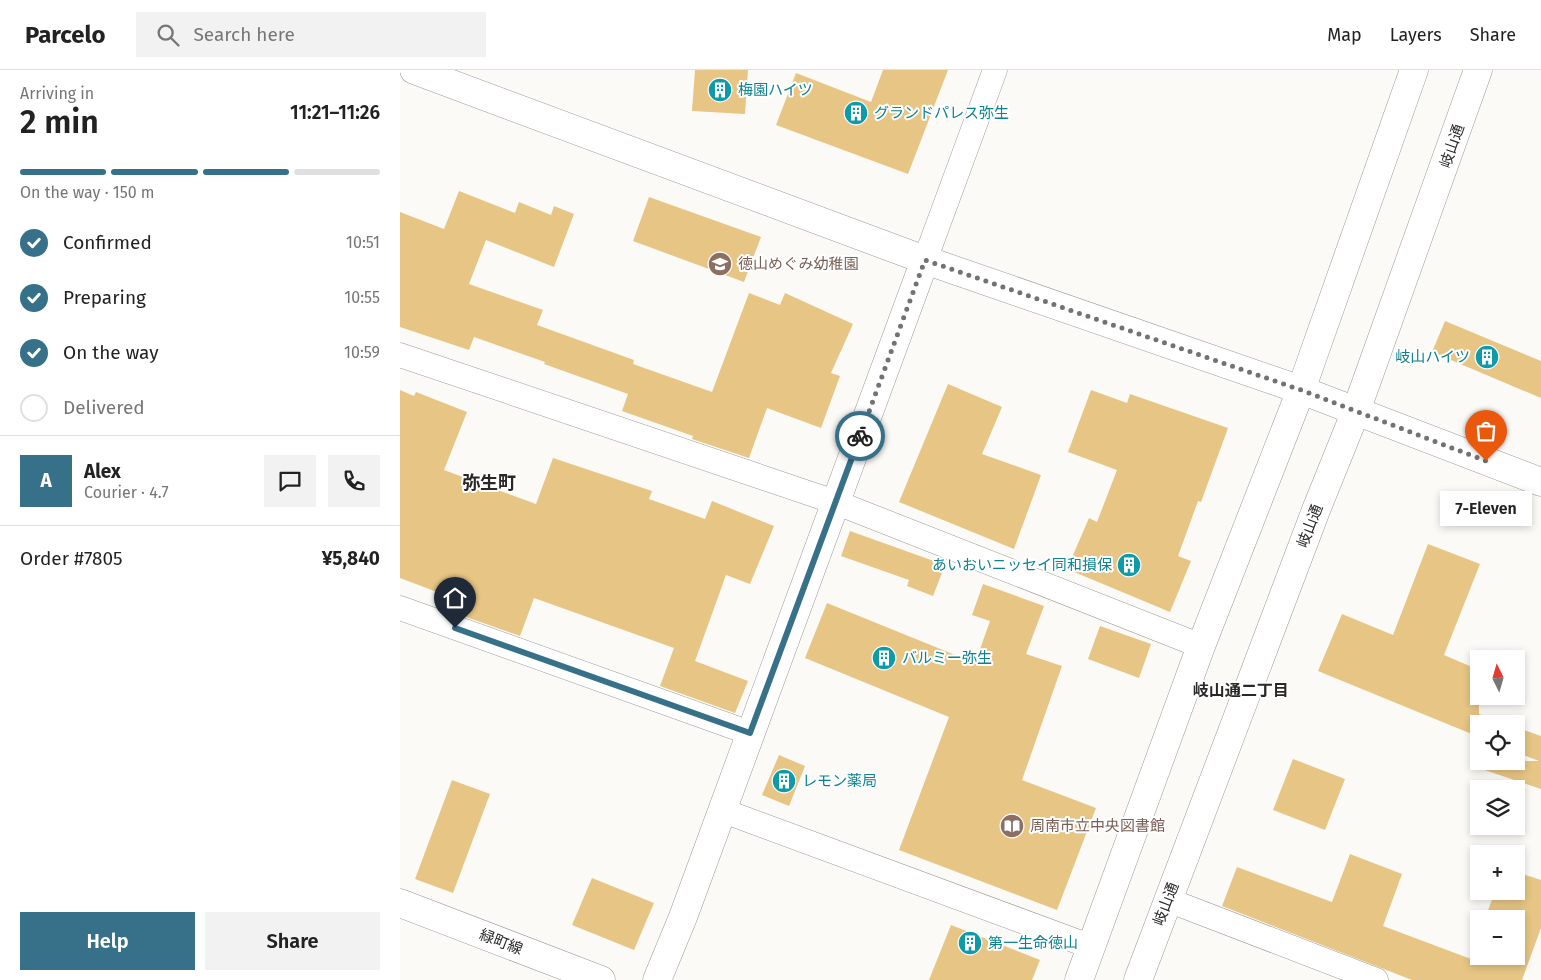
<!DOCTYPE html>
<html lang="en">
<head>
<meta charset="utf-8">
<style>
  body { margin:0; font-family:"Fira Sans","Noto Sans JP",sans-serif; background:#f2f2f2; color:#222; height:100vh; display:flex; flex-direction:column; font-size:19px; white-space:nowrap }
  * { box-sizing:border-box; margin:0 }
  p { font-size:16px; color:#767676 }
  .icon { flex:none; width:28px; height:28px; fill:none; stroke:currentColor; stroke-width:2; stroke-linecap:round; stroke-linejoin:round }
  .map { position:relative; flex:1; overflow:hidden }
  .sheet { display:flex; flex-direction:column; background:#fff; width:400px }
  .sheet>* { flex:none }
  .needle { width:32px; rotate:355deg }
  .fabs { position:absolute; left:1070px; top:580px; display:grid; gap:10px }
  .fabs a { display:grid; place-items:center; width:55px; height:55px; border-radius:0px; background:#fff; box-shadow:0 2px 8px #0003; font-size:25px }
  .pin { position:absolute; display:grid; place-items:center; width:42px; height:42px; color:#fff; margin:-51px -21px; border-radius:50% 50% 50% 0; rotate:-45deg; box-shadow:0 0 5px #0007 }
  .pin .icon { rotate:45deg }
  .courier { position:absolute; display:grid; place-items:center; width:50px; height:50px; margin:-25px; border:4px solid #367089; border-radius:50%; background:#fff; color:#222; box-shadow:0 1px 6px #0007 }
  .bubble { position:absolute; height:35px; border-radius:0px; background:#fff; box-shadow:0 2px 8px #0003; font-size:16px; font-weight:600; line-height:35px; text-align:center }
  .headline em { font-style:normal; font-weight:600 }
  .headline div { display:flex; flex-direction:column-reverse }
  .headline { display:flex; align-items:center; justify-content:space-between; height:85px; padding:0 20px }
  h1 { font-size:32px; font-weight:600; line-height:38px }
  .bar { display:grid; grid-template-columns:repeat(4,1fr); gap:8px 5px; align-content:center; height:60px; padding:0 20px }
  .bar i { height:6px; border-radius:4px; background:#e0e0e0 }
  .bar .current { background:#367089 }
  .bar p { grid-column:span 4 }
  .line { display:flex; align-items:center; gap:12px; padding:0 20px; border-top:1px solid #e0e0e0 }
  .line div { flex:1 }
  .round { display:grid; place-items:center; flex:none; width:52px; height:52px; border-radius:0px; background:#f2f2f2 }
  ol { padding:0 20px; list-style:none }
  li { display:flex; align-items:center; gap:15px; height:55px }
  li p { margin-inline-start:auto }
  li .icon { padding:5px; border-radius:50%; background:#367089; color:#fff; stroke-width:4 }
  li:last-child { color:#767676 }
  li i { width:28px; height:28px; border:2px solid #e0e0e0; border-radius:50% }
  .button { display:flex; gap:10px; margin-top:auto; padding:10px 20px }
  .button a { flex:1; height:58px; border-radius:0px; background:#367089; color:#fff; font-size:20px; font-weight:600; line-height:58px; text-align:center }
  .button a+a { background:#f2f2f2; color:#222 }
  header { display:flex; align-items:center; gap:30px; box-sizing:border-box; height:70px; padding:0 25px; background:#fff; border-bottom:1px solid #e0e0e0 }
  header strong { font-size:24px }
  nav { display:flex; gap:28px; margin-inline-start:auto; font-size:18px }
  .search { width:350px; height:45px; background:#f2f2f2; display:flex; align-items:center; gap:12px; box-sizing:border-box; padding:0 18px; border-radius:0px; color:#767676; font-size:19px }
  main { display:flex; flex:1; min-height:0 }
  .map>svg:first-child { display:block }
  .building { fill:#e7c584 }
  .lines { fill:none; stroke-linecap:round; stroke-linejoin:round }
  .minor-casing { stroke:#9c9a97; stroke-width:25 }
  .tertiary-casing { stroke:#9c9a97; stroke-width:29 }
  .minor { stroke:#fff; stroke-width:24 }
  .tertiary { stroke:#fff; stroke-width:28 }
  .done { stroke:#737270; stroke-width:5; stroke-dasharray:0 9 }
  .route { stroke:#367089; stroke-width:6 }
  .labels { text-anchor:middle; stroke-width:4; stroke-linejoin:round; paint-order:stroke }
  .culture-label { font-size:15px; fill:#0d838f; stroke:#fff; text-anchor:start }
  .street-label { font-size:15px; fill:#292827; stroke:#fff }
  .education-label { font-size:15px; fill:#785e54; stroke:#fff; text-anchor:start }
  .neighbourhood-label { font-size:16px; font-weight:bold; fill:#292827; stroke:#fff }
  .quarter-label { font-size:18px; font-weight:bold; fill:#292827; stroke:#fff }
</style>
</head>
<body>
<header>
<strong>Parcelo</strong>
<div class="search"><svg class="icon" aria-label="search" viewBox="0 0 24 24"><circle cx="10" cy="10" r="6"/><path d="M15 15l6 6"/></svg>Search here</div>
<nav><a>Map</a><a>Layers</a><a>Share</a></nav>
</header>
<main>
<section class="sheet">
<div class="headline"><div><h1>2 min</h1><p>Arriving in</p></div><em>11:21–11:26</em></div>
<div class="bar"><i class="current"></i><i class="current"></i><i class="current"></i><i></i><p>On the way · 150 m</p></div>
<ol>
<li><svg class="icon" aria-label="check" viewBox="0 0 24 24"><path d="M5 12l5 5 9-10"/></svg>Confirmed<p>10:51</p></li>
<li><svg class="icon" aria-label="check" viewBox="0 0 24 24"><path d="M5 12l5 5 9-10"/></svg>Preparing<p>10:55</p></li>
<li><svg class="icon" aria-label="check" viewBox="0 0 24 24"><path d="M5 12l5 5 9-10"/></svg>On the way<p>10:59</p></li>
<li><i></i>Delivered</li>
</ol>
<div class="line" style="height:90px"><b class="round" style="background:#367089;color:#fff">A</b><div><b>Alex</b><p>Courier · 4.7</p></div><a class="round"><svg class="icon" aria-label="chat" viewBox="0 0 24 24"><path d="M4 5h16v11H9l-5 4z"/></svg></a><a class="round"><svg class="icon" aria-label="phone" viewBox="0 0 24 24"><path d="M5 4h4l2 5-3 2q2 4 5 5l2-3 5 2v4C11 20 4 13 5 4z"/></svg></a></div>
<div class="line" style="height:65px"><div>Order #7805</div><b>¥5,840</b></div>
<div class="button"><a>Help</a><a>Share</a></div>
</section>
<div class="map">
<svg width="1141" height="910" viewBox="0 0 1141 910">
  <rect width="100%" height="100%" fill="#fcfaf7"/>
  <!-- building -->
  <g class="building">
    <path d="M295 0H348L345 44 292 41Z"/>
    <path d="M483 0H548L508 104 376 55 396 3 471 32Z"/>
    <path d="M59 121 115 143 119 132 151 145 154 136 174 144 154 197 86 170 69 214 143 240 137 255 234 290 233 294 312 322 349 223 380 235 385 223 453 254 431 303 440 306 421 358 367 338 349 388 292 369 293 366 222 341 228 324 144 294 145 292 74 267 69 280 0 257V142L44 159Z"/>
    <path d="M249 127 361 167 344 212 233 171Z"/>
    <path d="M1045 251 1141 291V328L1032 282Z"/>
    <path d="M548 314 602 337 582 384 641 405 614 479 499 432Z"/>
    <path d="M0 320 14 326 16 322 67 342 44 400 136 434 153 388 252 421 249 429 305 449 312 431 374 456 350 514 326 505 295 591 348 611 335 643 260 616 274 578 134 528 120 566 41 538 45 525 0 508Z"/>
    <path d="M691 320 727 333 730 324 828 358 801 432 798 431 778 486 791 491 770 542 667 499 689 448 697 452 717 400 668 382Z"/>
    <path d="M450 461 545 495 533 526 507 516 509 510 441 486Z"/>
    <path d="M1028 474 1080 494 1044 585 1079 600V644L1107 654H1079V667L918 601 942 544 993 565Z"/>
    <path d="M583 514 644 536 626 584 662 596 622 710 696 738 657 840 499 780 549 647 405 588 427 533 575 593 590 551 572 545Z"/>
    <path d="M700 556 751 574 739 608 688 589Z"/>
    <path d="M1116 657 1141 666V719L1070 695 1071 691H1139L1116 682Z"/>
    <path d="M379 685 405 696 389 736 362 725Z"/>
    <path d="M893 689 945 709 925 760 873 740Z"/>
    <path d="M52 710 90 724 53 823 15 809Z"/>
    <path d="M950 784 1002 804 983 856 1071 889 1079 867V886H1116V849H1085L1095 821H1116V802L1141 810V858L1122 910H1012L822 836 837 797 932 832Z"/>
    <path d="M192 808 254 833 234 880 172 855Z"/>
    <path d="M551 855 640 890 632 910H529Z"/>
  </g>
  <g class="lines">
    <!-- minor casing -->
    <g class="minor-casing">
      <g id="minor">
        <path d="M525 190 595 0"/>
        <path d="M0 285 435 432 801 576"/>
        <path d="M0 538 350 663"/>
        <path d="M321 740 692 877"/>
        <path d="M768 830 976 910"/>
      </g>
    </g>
    <!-- tertiary casing -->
    <g class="tertiary-casing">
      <g id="tertiary">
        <path d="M14 0 525 190 901 320 1141 412"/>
        <path d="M0 833 201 910"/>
        <path d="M257 910 283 847 525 190"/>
        <path d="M679 910 801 576 901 320 1014 0"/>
        <path d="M738 910 916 440 956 341 1078 0"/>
      </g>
    </g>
    <!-- minor -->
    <use href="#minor" class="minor"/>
    <!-- tertiary -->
    <use href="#tertiary" class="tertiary"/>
  </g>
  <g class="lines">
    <!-- done -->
    <path class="done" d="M460 366 525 190 901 320 1086 391"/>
    <!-- route -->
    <path class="route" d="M55 558 350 663 460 366"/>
  </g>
  <!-- icons -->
  <defs>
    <g id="building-disc" transform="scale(1.25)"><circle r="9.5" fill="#0f9aa8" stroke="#fff"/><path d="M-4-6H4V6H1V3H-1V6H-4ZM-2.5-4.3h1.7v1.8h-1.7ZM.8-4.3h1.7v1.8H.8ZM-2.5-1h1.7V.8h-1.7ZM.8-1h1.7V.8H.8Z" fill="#fff"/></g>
    <g id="school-disc" transform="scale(1.25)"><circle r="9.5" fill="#8d6e63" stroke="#fff"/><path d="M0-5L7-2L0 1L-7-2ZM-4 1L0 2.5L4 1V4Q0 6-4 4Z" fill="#fff"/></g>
    <g id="library-disc" transform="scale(1.25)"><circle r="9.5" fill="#8d6e63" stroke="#fff"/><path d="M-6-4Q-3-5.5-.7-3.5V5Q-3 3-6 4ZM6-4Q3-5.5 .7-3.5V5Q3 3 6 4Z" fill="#fff"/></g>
  </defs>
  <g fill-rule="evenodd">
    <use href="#building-disc" x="320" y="20"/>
    <use href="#building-disc" x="456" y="43"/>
    <use href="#school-disc" x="320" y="194"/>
    <use href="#building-disc" x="1087" y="287"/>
    <use href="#building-disc" x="729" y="495"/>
    <use href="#building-disc" x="484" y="588"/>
    <use href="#building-disc" x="384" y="711"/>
    <use href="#library-disc" x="612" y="756"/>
    <use href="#building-disc" x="570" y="873"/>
  </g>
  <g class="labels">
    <!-- culture labels -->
    <g class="culture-label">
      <text x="338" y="25">梅園ハイツ</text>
      <text x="474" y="48">グランドパレス弥生</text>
      <text x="1070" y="292" text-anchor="end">岐山ハイツ</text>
      <text x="712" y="500" text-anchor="end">あいおいニッセイ同和損保</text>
      <text x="502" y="593">バルミー弥生</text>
      <text x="402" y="716">レモン薬局</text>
      <text x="588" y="878">第一生命徳山</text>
    </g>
    <!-- street labels -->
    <g class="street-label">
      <text transform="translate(1052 76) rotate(-71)" y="5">岐山通</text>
      <text transform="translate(910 456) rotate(-69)" y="5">岐山通</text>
      <text transform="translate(766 834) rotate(-69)" y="5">岐山通</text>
      <text transform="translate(101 872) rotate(21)" y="5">緑町線</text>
    </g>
    <!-- education labels -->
    <g class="education-label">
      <text x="338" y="199">徳山めぐみ幼稚園</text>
      <text x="630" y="761">周南市立中央図書館</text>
    </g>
    <!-- neighbourhood labels -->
    <g class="neighbourhood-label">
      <text x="841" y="626">岐山通二丁目</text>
    </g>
    <!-- quarter labels -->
    <g class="quarter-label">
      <text x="89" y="419">弥生町</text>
    </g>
  </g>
</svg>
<div class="fabs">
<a><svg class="needle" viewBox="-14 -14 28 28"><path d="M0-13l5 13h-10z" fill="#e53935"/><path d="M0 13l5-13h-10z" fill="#767676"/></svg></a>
<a><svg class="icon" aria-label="locate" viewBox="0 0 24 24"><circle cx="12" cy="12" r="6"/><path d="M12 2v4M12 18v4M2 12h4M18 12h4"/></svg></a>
<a><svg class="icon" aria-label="layers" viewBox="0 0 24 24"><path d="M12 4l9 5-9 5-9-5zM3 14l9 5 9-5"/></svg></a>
<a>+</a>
<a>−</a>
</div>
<div class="pin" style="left:1086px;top:391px;background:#ea580c"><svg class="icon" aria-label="bag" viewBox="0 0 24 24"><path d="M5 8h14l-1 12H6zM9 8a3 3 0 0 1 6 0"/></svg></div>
<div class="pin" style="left:55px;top:558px;background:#1f2937"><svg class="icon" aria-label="home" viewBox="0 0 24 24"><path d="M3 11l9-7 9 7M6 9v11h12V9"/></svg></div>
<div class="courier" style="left:460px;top:366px"><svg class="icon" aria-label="bike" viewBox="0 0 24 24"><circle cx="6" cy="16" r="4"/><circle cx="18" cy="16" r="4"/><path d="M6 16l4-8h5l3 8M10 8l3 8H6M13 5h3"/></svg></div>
<div class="bubble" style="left:1040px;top:421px;width:92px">7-Eleven</div>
</div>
</main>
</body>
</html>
